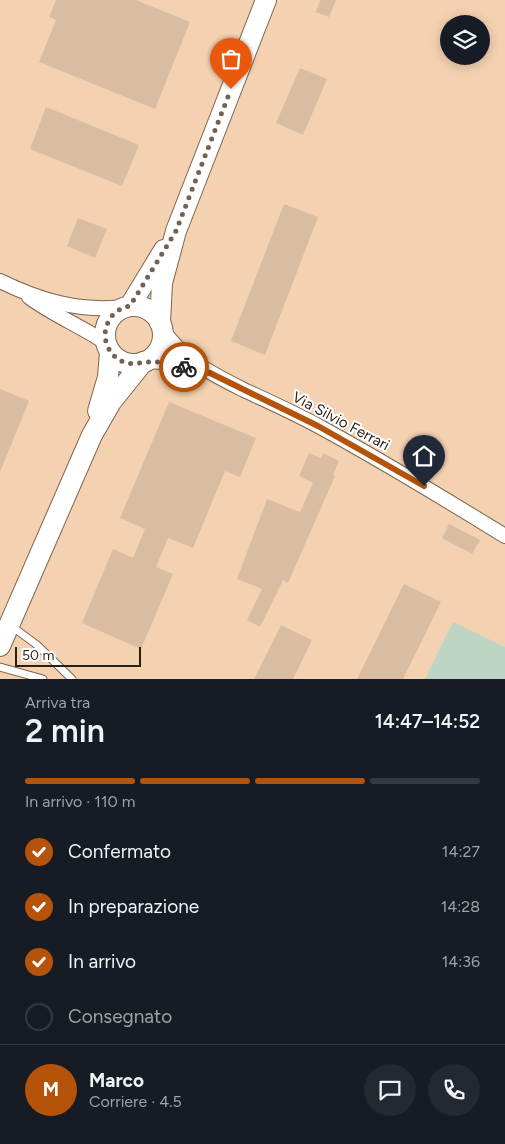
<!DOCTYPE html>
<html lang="it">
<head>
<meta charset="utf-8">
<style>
  body { margin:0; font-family:Figtree,sans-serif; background:#242831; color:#f1f3f6; height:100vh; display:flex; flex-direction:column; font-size:19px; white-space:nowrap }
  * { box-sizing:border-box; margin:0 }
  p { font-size:16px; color:#9ea1a6 }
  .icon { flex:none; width:28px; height:28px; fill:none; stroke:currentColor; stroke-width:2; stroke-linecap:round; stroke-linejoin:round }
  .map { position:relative; height:679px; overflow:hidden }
  .panel { display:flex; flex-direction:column; background:#171b24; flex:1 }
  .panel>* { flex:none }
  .buttons { position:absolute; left:440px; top:15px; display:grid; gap:10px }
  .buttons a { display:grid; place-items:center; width:50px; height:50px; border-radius:50%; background:#171b24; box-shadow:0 2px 12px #0003; font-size:25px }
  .scale { position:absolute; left:15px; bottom:12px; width:126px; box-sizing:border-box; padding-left:5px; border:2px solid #291f15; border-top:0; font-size:14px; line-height:18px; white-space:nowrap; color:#291f15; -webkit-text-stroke:4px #fff; paint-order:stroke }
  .pin { position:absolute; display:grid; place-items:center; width:42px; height:42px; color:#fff; margin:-51px -21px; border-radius:50% 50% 50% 0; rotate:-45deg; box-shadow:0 0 5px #0007 }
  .pin .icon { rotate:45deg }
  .courier { position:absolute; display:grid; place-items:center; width:50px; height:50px; margin:-25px; border:4px solid #b45309; border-radius:50%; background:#fff; color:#222; box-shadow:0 1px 6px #0007 }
  .headline em { font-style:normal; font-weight:600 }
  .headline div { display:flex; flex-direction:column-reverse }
  .headline { display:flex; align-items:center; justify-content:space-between; height:85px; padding:0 25px }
  h1 { font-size:32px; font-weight:600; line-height:38px }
  .bar { display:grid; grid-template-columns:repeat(4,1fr); gap:8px 5px; align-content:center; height:60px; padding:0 25px }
  .bar i { height:6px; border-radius:4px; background:#363941 }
  .bar .selected { background:#b45309 }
  .bar p { grid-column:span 4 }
  .line { display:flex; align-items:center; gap:12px; padding:0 25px; border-top:1px solid #363941 }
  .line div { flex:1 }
  .round { display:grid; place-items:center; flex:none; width:52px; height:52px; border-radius:26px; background:#242831 }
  ol { padding:0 25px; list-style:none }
  li { display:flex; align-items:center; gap:15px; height:55px }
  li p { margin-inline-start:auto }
  li .icon { padding:5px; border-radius:50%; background:#b45309; color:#fff; stroke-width:4 }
  li:last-child { color:#9ea1a6 }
  li i { width:28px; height:28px; border:2px solid #363941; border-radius:50% }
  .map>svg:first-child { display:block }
  .built { fill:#f4d1b1; fill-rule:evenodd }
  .green { fill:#bcd5c4 }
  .building { fill:#d9bda2 }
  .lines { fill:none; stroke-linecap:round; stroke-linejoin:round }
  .lane-casing { stroke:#7e654e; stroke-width:9 }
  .street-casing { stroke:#7e654e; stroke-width:16 }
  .secondary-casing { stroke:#7e654e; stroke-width:22 }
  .lane { stroke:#fff; stroke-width:7 }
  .street { stroke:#fff; stroke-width:14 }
  .secondary { stroke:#fff; stroke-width:20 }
  .done { stroke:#726252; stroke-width:5; stroke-dasharray:0 9 }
  .route { stroke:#b45309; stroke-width:6 }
  .labels { text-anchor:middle; stroke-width:4; stroke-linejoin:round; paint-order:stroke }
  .street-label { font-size:15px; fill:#291f15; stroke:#fff }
</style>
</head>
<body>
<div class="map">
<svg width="505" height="679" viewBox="0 0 505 679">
  <rect width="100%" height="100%" fill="#fbdec3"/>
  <!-- built -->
  <path class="built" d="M0 0H505V679H0ZM449 24H481V56H449Z"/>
  <!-- green -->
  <path class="green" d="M453 622 505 647V679H425Z"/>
  <!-- building -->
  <g class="building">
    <path d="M56 0H136L190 22 155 109 39 62 56 20 49 17Z"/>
    <path d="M320 0H336L329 17 316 12Z"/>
    <path d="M300 68 327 79 303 135 276 123Z"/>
    <path d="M46 107 139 145 122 186 30 149Z"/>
    <path d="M284 204 318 217 265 355 231 341Z"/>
    <path d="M78 218 107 229 95 258 67 246Z"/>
    <path d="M0 389 29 401 0 472Z"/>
    <path d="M169 402 256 438 240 477 225 471 193 548 168 538 156 567 173 574 141 649 82 623 113 549 133 558 145 529 120 518Z"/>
    <path d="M309 453 321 458 323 453 339 461 333 475 335 476 288 583 283 580 260 627 247 620 262 589 237 579 267 499 300 512 313 483 299 476Z"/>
    <path d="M449 524 480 540 472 554 442 538Z"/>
    <path d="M404 584 441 602 403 679H357Z"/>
    <path d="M281 625 312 640 293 679H254Z"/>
  </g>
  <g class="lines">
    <!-- lane casing -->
    <g class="lane-casing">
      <g id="lane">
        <path d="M10 625 37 645 72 679"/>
        <path d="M0 667 43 679"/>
      </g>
    </g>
    <!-- street casing -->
    <g class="street-casing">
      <g id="street">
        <path d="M0 281C41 301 79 312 125 307"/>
        <path d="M29 297C53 315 81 326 106 343"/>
        <path d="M161 327C181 359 212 374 244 390 270 402 297 414 322 428 384 462 445 499 505 536"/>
        <path d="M145 361 164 362 202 371"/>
      </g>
    </g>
    <!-- secondary casing -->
    <g class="secondary-casing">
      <g id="secondary">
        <path d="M130 306 164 250"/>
        <circle cx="134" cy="335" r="29"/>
        <path d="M160 323 162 283 176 231 266 0"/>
        <path d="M98 411 108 377 110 352"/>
        <path d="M0 646 92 435 111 402 143 362"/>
      </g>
    </g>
    <!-- lane -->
    <use href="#lane" class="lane"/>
    <!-- street -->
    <use href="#street" class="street"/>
    <!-- secondary -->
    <use href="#secondary" class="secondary"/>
  </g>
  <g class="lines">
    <!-- done -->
    <path class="done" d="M184 367C175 365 166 362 157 362 146 361 136 365 126 363 110 358 101 340 107 325 110 315 119 308 130 306L176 231 231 89"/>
    <!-- route -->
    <path class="route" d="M184 367 210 373 318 426 424 486"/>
  </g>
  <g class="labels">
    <!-- street labels -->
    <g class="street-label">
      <text transform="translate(341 421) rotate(28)" y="5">Via Silvio Ferrari</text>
    </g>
  </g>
</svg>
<div class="buttons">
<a><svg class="icon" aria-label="layers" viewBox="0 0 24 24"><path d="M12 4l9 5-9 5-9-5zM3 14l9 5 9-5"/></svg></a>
</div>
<div class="scale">50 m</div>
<div class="pin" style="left:231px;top:89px;background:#ea580c"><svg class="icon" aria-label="bag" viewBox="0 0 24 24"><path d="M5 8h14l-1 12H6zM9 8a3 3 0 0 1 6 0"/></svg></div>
<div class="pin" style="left:424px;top:486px;background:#1f2937"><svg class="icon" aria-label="home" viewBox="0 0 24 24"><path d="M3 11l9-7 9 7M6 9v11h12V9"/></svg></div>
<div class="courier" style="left:184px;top:367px"><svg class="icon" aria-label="bike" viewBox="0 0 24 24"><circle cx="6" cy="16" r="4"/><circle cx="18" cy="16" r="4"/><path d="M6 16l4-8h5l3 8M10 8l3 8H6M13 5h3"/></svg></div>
</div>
<section class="panel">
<div class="headline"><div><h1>2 min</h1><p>Arriva tra</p></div><em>14:47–14:52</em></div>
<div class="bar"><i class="selected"></i><i class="selected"></i><i class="selected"></i><i></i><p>In arrivo · 110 m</p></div>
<ol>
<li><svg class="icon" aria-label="check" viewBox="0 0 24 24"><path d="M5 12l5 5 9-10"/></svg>Confermato<p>14:27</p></li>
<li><svg class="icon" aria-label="check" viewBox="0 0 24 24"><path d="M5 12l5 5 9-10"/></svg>In preparazione<p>14:28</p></li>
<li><svg class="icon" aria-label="check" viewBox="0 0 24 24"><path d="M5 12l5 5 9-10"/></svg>In arrivo<p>14:36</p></li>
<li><i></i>Consegnato</li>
</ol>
<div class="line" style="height:90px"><b class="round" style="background:#b45309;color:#fff">M</b><div><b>Marco</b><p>Corriere · 4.5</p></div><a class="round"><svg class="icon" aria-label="chat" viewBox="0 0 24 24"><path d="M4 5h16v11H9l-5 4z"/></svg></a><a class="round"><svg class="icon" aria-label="phone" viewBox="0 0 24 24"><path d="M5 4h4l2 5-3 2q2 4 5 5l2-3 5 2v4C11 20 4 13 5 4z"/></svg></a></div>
</section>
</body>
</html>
